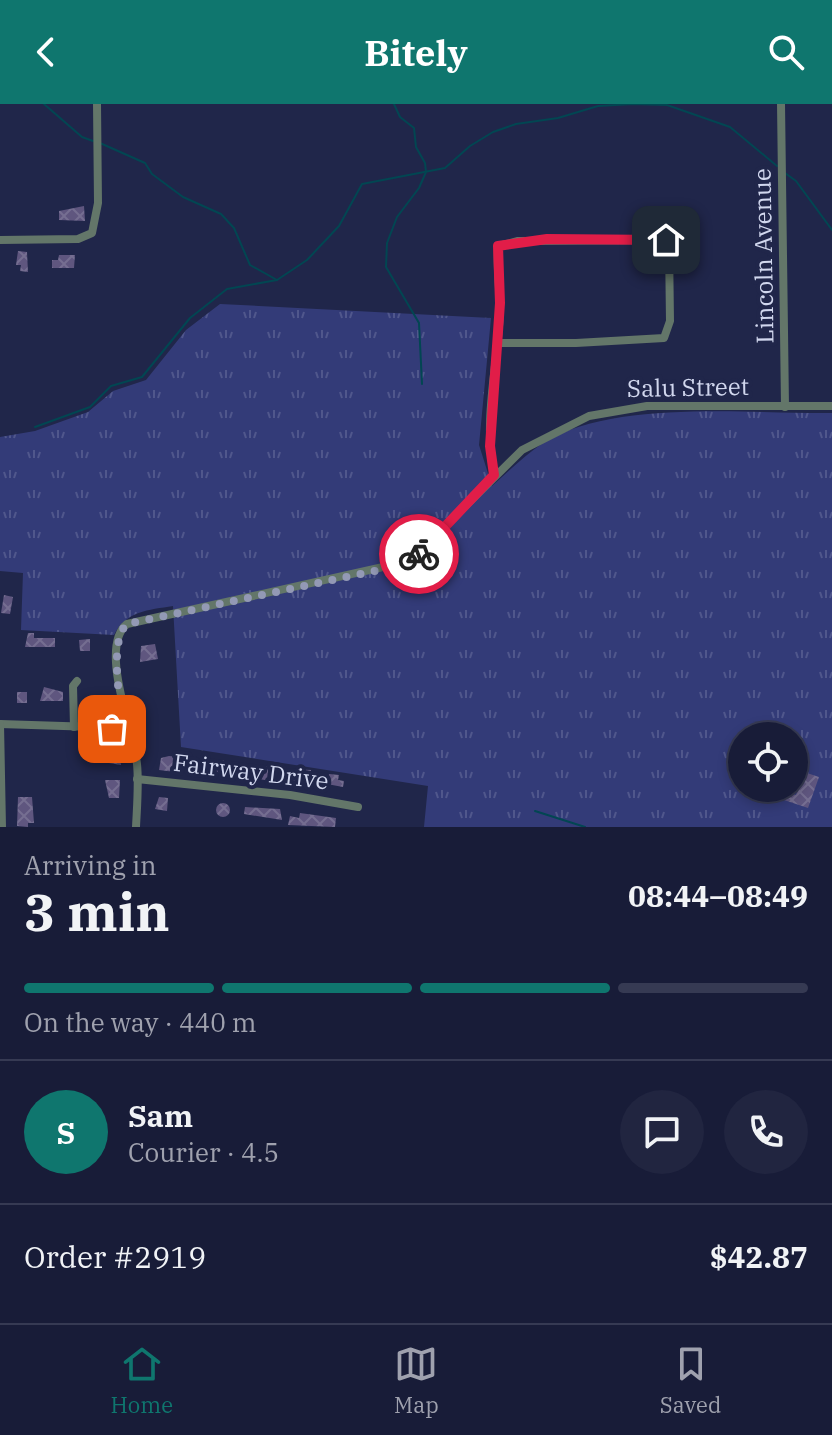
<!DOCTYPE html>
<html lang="en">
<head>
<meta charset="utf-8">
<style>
  body { margin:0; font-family:"IBM Plex Serif",serif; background:#212540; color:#f1f3f6; height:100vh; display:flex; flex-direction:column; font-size:30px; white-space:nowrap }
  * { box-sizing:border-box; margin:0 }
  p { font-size:26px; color:#9fa1ae }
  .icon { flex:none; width:44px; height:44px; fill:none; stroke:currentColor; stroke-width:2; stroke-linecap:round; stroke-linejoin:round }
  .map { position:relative; height:723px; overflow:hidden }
  .details { display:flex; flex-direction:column; background:#181c38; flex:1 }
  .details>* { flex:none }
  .buttons { position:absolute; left:728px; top:618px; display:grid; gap:16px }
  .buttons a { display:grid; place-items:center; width:80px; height:80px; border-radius:50%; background:#181c38; box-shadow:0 4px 12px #0003,0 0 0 2px #363a53; font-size:40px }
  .pin { position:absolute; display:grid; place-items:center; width:68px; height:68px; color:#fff; margin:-34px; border-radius:16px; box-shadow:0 4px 12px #0006 }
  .courier { position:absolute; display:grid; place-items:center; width:80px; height:80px; margin:-40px; border:6px solid #e11d48; border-radius:50%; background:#fff; color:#222; box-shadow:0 2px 10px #0007 }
  .overview em { font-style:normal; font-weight:700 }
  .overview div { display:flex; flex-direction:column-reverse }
  .overview { display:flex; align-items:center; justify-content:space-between; height:136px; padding:0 24px }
  h1 { font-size:52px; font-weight:700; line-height:60px }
  .bar { display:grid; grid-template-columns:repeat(4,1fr); gap:12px 8px; align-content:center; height:96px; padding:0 24px }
  .bar i { height:10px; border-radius:6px; background:#363a53 }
  .bar .selected { background:#0f766e }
  .bar p { grid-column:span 4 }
  .line { display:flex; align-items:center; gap:20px; padding:0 24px; border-top:2px solid #363a53 }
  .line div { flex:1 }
  .round { display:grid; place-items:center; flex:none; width:84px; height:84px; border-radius:42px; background:#212540 }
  header { display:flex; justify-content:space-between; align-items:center; height:104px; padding:0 24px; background:#0f766e; color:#fff; font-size:36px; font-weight:700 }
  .dock { display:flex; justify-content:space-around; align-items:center; height:112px; border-top:2px solid #363a53; background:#181c38; font-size:22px; color:#9fa1ae }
  .dock a { display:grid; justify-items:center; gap:4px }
  .dock .selected { color:#0f766e }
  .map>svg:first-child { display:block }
  .grass { fill:url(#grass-tufts); fill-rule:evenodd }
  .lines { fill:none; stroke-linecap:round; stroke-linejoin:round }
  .stream { stroke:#024652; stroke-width:2 }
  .building { fill:url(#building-cross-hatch) }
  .minor { stroke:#637669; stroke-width:8 }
  .done { stroke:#9399b5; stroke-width:8; stroke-dasharray:0 14.4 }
  .route { stroke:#e11d48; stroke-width:10 }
  .labels { text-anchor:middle; stroke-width:8; stroke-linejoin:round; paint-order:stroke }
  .street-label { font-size:24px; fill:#d1d7ee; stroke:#20264a }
</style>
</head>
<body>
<header><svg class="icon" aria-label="back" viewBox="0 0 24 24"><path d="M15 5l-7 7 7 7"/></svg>Bitely<svg class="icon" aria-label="search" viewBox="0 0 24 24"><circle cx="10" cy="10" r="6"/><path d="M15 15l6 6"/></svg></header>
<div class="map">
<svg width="832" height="723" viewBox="0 0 832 723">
  <defs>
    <pattern id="grass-tufts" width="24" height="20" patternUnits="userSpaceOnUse" patternTransform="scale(2)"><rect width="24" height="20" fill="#333b78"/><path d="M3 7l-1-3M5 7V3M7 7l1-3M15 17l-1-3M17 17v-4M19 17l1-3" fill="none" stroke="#50578c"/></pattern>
    <pattern id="building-cross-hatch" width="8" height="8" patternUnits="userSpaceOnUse" patternTransform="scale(2)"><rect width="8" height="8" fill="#5f567f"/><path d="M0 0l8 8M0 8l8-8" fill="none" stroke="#756e91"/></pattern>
  </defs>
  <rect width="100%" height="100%" fill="#20264a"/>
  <!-- grass -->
  <path class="grass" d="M220 200 491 214 479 341 492 382C508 368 525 351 543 339 613 295 751 310 832 309V723H424L428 682 181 643 173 502C148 506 126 507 114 531L21 526 23 469 0 467V333L35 327 88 308 113 287 146 276 186 226ZM742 632H794V684H742Z"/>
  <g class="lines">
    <!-- stream -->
    <g class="stream">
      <path d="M44 0 82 33 93 37"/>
      <path d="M394 0 400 13 414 24 416 43 425 59 426 68 419 84 397 113 387 139 386 163 419 219 422 280"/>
      <path d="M100 39 145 59 152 70 183 93 221 110 234 124 250 161 277 176"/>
      <path d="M785 69 796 77 832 126"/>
      <path d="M35 323 90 303 111 282 142 273 190 214 227 185 277 176 307 156 339 122 362 80 445 64 470 42 493 28 516 20 558 14 598 2 633 0 667 1 730 23 777 62"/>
      <path d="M535 707 585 723"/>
    </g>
  </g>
  <!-- building -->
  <g class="building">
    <path d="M84 102 85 117 59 116V107Z"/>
    <path d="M18 147 27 148 28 168 20 167 21 161H16Z"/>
    <path d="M59 151H75L74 164H52V156H58Z"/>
    <path d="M4 491 13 493 10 510 1 509Z"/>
    <path d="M28 529H34V534H55V543H25Z"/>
    <path d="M90 535V547H80L79 536Z"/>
    <path d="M155 540 158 555 140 558 141 542Z"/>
    <path d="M44 583 63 588V597H40Z"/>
    <rect x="17" y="588" width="10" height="11"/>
    <path d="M91 596 103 597V610L93 609Z"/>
    <path d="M91 640 119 645 121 661 109 659 110 652 90 650Z"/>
    <path d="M169 652 177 653 175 668 159 666 161 654Z"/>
    <path d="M192 656H224L223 660 238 663 272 662 271 677 191 664Z"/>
    <path d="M291 665 311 666 310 679 290 677Z"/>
    <path d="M804 668 819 673 808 704 781 695 770 696 772 684 796 691Z"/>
    <path d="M329 670 339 671 338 676 344 677 343 683 327 680Z"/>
    <path d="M105 676H120L119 694H109Z"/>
    <path d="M18 693H32L34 719H28V723L17 722Z"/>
    <path d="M159 693 168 694 167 707 155 705Z"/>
    <circle cx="223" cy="706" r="7"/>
    <path d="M245 703 280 705 282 716 244 710Z"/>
    <path d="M300 709 336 714 335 723 288 721 290 712 299 714Z"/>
  </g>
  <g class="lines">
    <!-- minor -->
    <g class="minor">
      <path d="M781 0 785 303"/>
      <path d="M0 136 78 135 92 129 98 99 97 0"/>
      <path d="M494 371C484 322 495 272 499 223 502 196 496 168 498 142L518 137 666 136 669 140 670 217 664 234 576 239H497"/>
      <path d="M0 620 126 624"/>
      <path d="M0 620 2 723"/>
      <path d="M74 623 73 582 77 577"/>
      <path d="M137 675 290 691 358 703"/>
      <path d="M136 723C137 702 139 680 137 660 134 629 98 543 127 520L410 457 522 346 589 312 647 302H832"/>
    </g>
  </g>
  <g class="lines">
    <!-- done -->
    <path class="done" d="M112 625 126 624C119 602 109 535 127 520L402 461 419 450"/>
    <!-- route -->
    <path class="route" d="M419 450 494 371 490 342 500 199 498 142 547 135 666 136"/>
  </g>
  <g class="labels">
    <!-- street labels -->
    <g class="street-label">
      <text transform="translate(764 152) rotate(-91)" y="8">Lincoln Avenue</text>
      <text transform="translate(688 284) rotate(-1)" y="8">Salu Street</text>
      <text transform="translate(251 668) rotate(7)" y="8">Fairway Drive</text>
    </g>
  </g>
</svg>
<div class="buttons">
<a><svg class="icon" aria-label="locate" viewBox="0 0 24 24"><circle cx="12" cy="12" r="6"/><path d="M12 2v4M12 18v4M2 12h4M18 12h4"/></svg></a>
</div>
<div class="pin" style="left:112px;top:625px;background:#ea580c"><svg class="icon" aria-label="bag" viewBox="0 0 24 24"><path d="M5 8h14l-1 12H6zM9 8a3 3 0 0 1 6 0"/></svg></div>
<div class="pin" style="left:666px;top:136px;background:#1f2937"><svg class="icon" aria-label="home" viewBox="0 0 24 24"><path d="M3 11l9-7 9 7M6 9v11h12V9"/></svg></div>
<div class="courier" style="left:419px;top:450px"><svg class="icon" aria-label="bike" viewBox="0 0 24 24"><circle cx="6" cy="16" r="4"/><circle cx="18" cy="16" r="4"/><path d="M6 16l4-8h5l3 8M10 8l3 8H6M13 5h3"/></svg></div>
</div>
<section class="details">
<div class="overview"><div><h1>3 min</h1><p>Arriving in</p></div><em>08:44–08:49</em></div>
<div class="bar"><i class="selected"></i><i class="selected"></i><i class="selected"></i><i></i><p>On the way · 440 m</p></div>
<div class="line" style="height:144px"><b class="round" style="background:#0f766e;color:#fff">S</b><div><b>Sam</b><p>Courier · 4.5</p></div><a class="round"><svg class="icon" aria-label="chat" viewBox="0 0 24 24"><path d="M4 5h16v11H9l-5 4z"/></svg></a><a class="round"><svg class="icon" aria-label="phone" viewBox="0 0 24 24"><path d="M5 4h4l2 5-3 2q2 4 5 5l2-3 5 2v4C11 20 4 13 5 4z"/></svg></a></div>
<div class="line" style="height:104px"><div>Order #2919</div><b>$42.87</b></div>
</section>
<nav class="dock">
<a class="selected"><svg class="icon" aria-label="home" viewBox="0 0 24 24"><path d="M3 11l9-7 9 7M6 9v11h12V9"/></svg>Home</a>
<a><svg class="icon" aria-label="map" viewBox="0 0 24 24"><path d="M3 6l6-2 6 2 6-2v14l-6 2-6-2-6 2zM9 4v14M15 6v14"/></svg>Map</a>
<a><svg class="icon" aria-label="saved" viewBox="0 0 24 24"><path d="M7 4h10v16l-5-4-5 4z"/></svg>Saved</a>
</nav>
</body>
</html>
